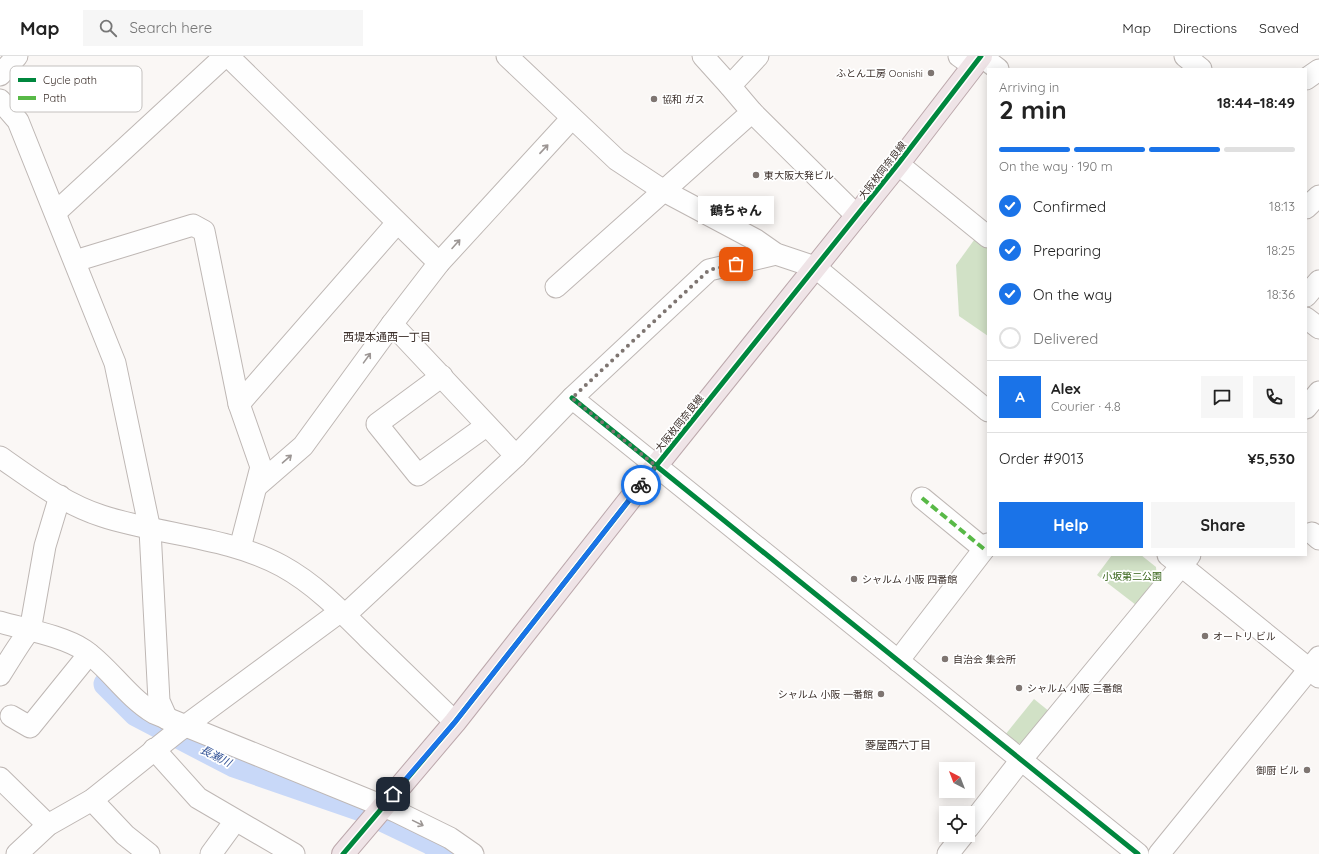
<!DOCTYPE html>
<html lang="en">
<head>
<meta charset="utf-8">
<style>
  body { margin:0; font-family:Quicksand,"Noto Sans JP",sans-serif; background:#f6f6f6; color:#222; height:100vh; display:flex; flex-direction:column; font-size:15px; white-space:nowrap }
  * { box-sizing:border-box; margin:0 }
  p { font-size:13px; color:#767676 }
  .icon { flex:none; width:22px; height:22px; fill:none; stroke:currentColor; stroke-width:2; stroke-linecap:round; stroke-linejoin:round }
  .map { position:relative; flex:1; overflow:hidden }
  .details { position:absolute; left:987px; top:12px; width:320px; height:488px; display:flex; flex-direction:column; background:#fff; border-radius:0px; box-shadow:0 2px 10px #0003 }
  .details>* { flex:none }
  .needle { width:26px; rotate:318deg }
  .buttons { position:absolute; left:939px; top:706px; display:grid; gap:8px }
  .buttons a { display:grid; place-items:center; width:36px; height:36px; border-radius:0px; background:#fff; box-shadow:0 2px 10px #0003; font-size:20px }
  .pin { position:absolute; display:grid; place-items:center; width:34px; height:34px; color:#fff; margin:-17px; border-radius:8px; box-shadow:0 2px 6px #0006 }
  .courier { position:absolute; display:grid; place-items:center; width:40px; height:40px; margin:-20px; border:3px solid #1a73e8; border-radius:50%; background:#fff; color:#222; box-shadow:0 1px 5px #0007 }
  .bubble { position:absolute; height:28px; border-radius:0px; background:#fff; box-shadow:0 2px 10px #0003; font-size:13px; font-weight:800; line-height:28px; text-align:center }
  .head em { font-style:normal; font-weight:800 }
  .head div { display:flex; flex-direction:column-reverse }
  .head { display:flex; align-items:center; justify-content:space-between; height:68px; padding:0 12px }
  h1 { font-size:26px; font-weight:800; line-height:30px }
  .bar { display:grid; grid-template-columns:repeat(4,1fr); gap:6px 4px; align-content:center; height:48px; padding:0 12px }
  .bar i { height:5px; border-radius:3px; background:#e0e0e0 }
  .bar .current { background:#1a73e8 }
  .bar p { grid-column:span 4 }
  .line { display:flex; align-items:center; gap:10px; padding:0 12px; border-top:1px solid #e0e0e0 }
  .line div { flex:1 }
  .round { display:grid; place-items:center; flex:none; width:42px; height:42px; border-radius:0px; background:#f6f6f6 }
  ol { padding:0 12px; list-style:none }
  li { display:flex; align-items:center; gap:12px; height:44px }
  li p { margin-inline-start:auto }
  li .icon { padding:4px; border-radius:50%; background:#1a73e8; color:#fff; stroke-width:4 }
  li:last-child { color:#767676 }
  li i { width:22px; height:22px; border:2px solid #e0e0e0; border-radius:50% }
  .button { display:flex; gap:8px; margin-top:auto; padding:8px 12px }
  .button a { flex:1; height:46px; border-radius:0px; background:#1a73e8; color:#fff; font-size:16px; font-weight:800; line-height:46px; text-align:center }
  .button a+a { background:#f6f6f6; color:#222 }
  header { display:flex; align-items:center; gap:24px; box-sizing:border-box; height:56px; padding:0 20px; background:#fff; border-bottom:1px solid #e0e0e0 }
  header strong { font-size:19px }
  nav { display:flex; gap:22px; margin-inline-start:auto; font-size:14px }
  .search { width:280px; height:36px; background:#f6f6f6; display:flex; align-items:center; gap:10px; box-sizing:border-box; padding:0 14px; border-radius:0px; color:#767676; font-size:15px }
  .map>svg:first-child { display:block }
  .green { fill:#d1e1c6 }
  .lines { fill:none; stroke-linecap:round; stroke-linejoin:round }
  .river { stroke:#c8d8f8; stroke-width:25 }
  .minor-casing { stroke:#beb7b4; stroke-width:23 }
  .major-casing { stroke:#bca8ac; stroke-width:24 }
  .minor { stroke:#fefefe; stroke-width:21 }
  .major { stroke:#efe4e7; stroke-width:22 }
  .quiet { stroke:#58b947; stroke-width:4; stroke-dasharray:8 4; stroke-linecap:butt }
  .cycleway-casing { stroke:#fff; stroke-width:8 }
  .cycleway { stroke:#00873e; stroke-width:5 }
  .oneway { stroke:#9c9694 }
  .done { stroke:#7e7571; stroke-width:4; stroke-dasharray:0 7.2 }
  .route { stroke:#1a73e8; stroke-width:5 }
  .poi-dot { fill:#7e7571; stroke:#fff; stroke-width:1.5 }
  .labels { text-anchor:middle; stroke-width:3.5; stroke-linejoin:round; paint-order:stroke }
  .poi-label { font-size:10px; fill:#3b2f2a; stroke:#fff; text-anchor:start }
  .street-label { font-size:10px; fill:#3b2f2a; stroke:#fff }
  .park-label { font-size:10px; fill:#315f12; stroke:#fff }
  .neighbourhood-label { font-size:11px; fill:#3b2f2a; stroke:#fff }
  .water-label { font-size:11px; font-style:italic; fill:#325296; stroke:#fff }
  .key { fill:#fff; stroke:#c4c1bf; stroke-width:1 }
  .key-label { font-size:11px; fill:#3b2f2a }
</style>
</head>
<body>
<header>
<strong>Map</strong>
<div class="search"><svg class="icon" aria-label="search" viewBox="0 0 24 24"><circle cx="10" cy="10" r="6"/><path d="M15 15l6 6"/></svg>Search here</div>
<nav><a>Map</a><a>Directions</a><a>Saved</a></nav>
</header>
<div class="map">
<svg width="1319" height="798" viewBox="0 0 1319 798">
  <rect width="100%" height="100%" fill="#faf7f5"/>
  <!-- green -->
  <g class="green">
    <path d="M977 180 988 189V280L959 260 956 209Z"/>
    <path d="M1112 499H1141L1156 511 1157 523 1136 549 1097 519Z"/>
    <path d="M1034 643 1050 656 1026 686 1016 688 1005 679Z"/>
  </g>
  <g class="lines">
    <!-- river -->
    <path class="river" d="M106 628 136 658 234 709 361 753 430 786 449 798"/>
    <!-- minor casing -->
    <g class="minor-casing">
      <g id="minor">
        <path d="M228 0 439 207"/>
        <path d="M507 0 617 104 664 135 756 184 776 198 815 211 988 355"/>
        <path d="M703 0 730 30"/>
        <path d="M959 0 973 10"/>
        <path d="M981 0 998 13"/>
        <path d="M1185 0 1201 13"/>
        <path d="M0 19 17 0"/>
        <path d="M1306 23 1319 14"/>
        <path d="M0 44 18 65 115 307 150 474 159 645 167 663"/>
        <path d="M752 56 857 160"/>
        <path d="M898 108 988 181"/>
        <path d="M1306 152 1319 140"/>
        <path d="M56 156 225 0"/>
        <path d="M75 205 193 169 204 175 239 348 261 411 240 492"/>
        <path d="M556 231 752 56 730 30 758 0"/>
        <path d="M1306 240 1319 225"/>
        <path d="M1306 262 1319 272"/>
        <path d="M392 268 516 400"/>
        <path d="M442 320 377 368 418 419 486 370"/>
        <path d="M572 342 1138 798"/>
        <path d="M239 348 397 167"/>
        <path d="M1306 352 1319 336"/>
        <path d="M0 401C32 423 64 448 102 460 160 479 229 481 282 510 315 528 342 556 368 582 397 610 426 638 455 666"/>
        <path d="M258 429 303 390 392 268 439 207 572 62"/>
        <path d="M922 442 984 493"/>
        <path d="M1312 477 1319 483"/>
        <path d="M1168 499 1319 621"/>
        <path d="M345 559 516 400 572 342 709 214 776 198"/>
        <path d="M0 566C24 573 63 580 84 594 109 611 126 640 154 657L395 755 450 782 473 798"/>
        <path d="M898 605 988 488"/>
        <path d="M0 619C6 610 24 579 30 575L45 490 60 440"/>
        <path d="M11 660 30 671 89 598"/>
        <path d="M154 693 198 742 294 798"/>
        <path d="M0 722 48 769"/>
        <path d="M92 744 125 779 149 798"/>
        <path d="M968 772 1021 704 1190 499"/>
        <path d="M17 798 48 769 92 744 177 676 341 555"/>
        <path d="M211 798 235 765"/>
        <path d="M948 798 963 779"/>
        <path d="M1159 798 1319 601"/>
      </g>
    </g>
    <!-- major casing -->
    <g class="major-casing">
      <path id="major" d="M343 798 455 666 656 410 898 108 981 0"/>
    </g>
    <!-- minor -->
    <use href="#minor" class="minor"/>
    <!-- major -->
    <use href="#major" class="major"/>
    <!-- quiet -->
    <path class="quiet" d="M922 442 984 493"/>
    <!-- cycleway casing -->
    <g class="cycleway-casing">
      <g id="cycleway">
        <path d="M572 342 1138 798"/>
        <path d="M343 798 455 666 656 410 898 108 981 0"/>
      </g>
    </g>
    <!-- cycleway -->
    <use href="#cycleway" class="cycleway"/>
  </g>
  <!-- one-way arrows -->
  <defs><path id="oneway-shaft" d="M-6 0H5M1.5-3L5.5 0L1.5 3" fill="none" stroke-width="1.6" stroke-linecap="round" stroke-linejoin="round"/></defs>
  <g class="oneway">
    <use href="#oneway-shaft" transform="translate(544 93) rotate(-47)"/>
    <use href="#oneway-shaft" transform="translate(456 188) rotate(-48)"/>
    <use href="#oneway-shaft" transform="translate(367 302) rotate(-54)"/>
    <use href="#oneway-shaft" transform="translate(287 403) rotate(-41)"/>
    <use href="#oneway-shaft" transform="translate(418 767) rotate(26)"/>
  </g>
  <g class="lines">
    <!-- done -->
    <path class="done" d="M641 429 656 410 572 342 709 214 736 208"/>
    <!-- route -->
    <path class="route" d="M393 738 455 666 641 429"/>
  </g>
  <!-- markers -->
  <g class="poi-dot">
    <circle cx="931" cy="17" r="4"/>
    <circle cx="654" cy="43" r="4"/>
    <circle cx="756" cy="119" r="4"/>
    <circle cx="854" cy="523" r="4"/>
    <circle cx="1205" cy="580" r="4"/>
    <circle cx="945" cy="603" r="4"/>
    <circle cx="1019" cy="632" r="4"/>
    <circle cx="881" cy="638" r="4"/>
    <circle cx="1307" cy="714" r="4"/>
  </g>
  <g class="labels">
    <!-- poi labels -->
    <g class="poi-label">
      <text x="923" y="21" text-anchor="end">ふとん工房 Oonishi</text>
      <text x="662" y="47">協和 ガス</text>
      <text x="764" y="123">東大阪大発ビル</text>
      <text x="862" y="527">シャルム 小阪 四番館</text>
      <text x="1213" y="584">オートリ ビル</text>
      <text x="953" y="607">自治会 集会所</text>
      <text x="1027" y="636">シャルム 小阪 三番館</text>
      <text x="873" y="642" text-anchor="end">シャルム 小阪 一番館</text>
      <text x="1299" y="718" text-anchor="end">御厨 ビル</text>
    </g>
    <!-- street labels -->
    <g class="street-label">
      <text transform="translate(882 114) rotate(-52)" y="4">大阪枚岡奈良線</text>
      <text transform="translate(679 367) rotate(-51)" y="4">大阪枚岡奈良線</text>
    </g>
    <!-- park labels -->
    <g class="park-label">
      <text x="1132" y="524">小坂第二公園</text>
    </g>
    <!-- neighbourhood labels -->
    <g class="neighbourhood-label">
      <text x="387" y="285">西堤本通西一丁目</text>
      <text x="898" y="693">菱屋西六丁目</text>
    </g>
    <!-- water labels -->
    <g class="water-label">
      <text transform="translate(216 700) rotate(27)" y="4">長瀬川</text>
    </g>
  </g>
  <!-- legend -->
  <rect x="10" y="10" width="132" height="46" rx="6" class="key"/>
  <rect x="18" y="22" width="18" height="4" fill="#00873e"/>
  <rect x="18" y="40" width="18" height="4" fill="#58b947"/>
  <g class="key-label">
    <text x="43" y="28">Cycle path</text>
    <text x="43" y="46">Path</text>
  </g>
</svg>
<div class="buttons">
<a><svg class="needle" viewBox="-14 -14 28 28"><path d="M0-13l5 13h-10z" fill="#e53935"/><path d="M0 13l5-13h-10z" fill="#767676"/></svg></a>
<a><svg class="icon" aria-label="locate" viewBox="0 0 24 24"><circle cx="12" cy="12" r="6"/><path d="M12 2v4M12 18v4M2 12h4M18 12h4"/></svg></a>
</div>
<div class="pin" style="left:736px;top:208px;background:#ea580c"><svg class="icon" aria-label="bag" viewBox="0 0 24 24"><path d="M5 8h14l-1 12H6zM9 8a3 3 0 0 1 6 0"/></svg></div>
<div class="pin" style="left:393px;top:738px;background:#1f2937"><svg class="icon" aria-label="home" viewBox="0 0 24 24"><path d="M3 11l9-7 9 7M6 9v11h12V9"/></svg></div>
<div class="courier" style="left:641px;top:429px"><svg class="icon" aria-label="bike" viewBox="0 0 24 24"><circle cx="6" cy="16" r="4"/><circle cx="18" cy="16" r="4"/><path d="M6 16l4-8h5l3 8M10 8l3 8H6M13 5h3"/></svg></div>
<div class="bubble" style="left:698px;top:140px;width:76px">鶴ちゃん</div>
<section class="details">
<div class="head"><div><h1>2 min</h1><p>Arriving in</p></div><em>18:44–18:49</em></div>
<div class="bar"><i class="current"></i><i class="current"></i><i class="current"></i><i></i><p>On the way · 190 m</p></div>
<ol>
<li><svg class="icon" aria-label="check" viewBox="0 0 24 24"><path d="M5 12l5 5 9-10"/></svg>Confirmed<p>18:13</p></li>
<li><svg class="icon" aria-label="check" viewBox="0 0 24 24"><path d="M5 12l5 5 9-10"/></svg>Preparing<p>18:25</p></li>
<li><svg class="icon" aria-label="check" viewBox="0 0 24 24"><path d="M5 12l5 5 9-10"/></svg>On the way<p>18:36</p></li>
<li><i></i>Delivered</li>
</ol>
<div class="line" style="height:72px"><b class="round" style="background:#1a73e8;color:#fff">A</b><div><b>Alex</b><p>Courier · 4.8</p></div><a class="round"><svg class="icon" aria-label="chat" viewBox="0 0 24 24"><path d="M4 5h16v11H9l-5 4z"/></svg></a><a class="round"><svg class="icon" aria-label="phone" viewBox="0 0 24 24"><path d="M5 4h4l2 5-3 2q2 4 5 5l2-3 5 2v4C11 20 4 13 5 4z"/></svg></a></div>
<div class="line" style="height:52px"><div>Order #9013</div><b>¥5,530</b></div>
<div class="button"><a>Help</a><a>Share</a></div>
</section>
</div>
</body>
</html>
